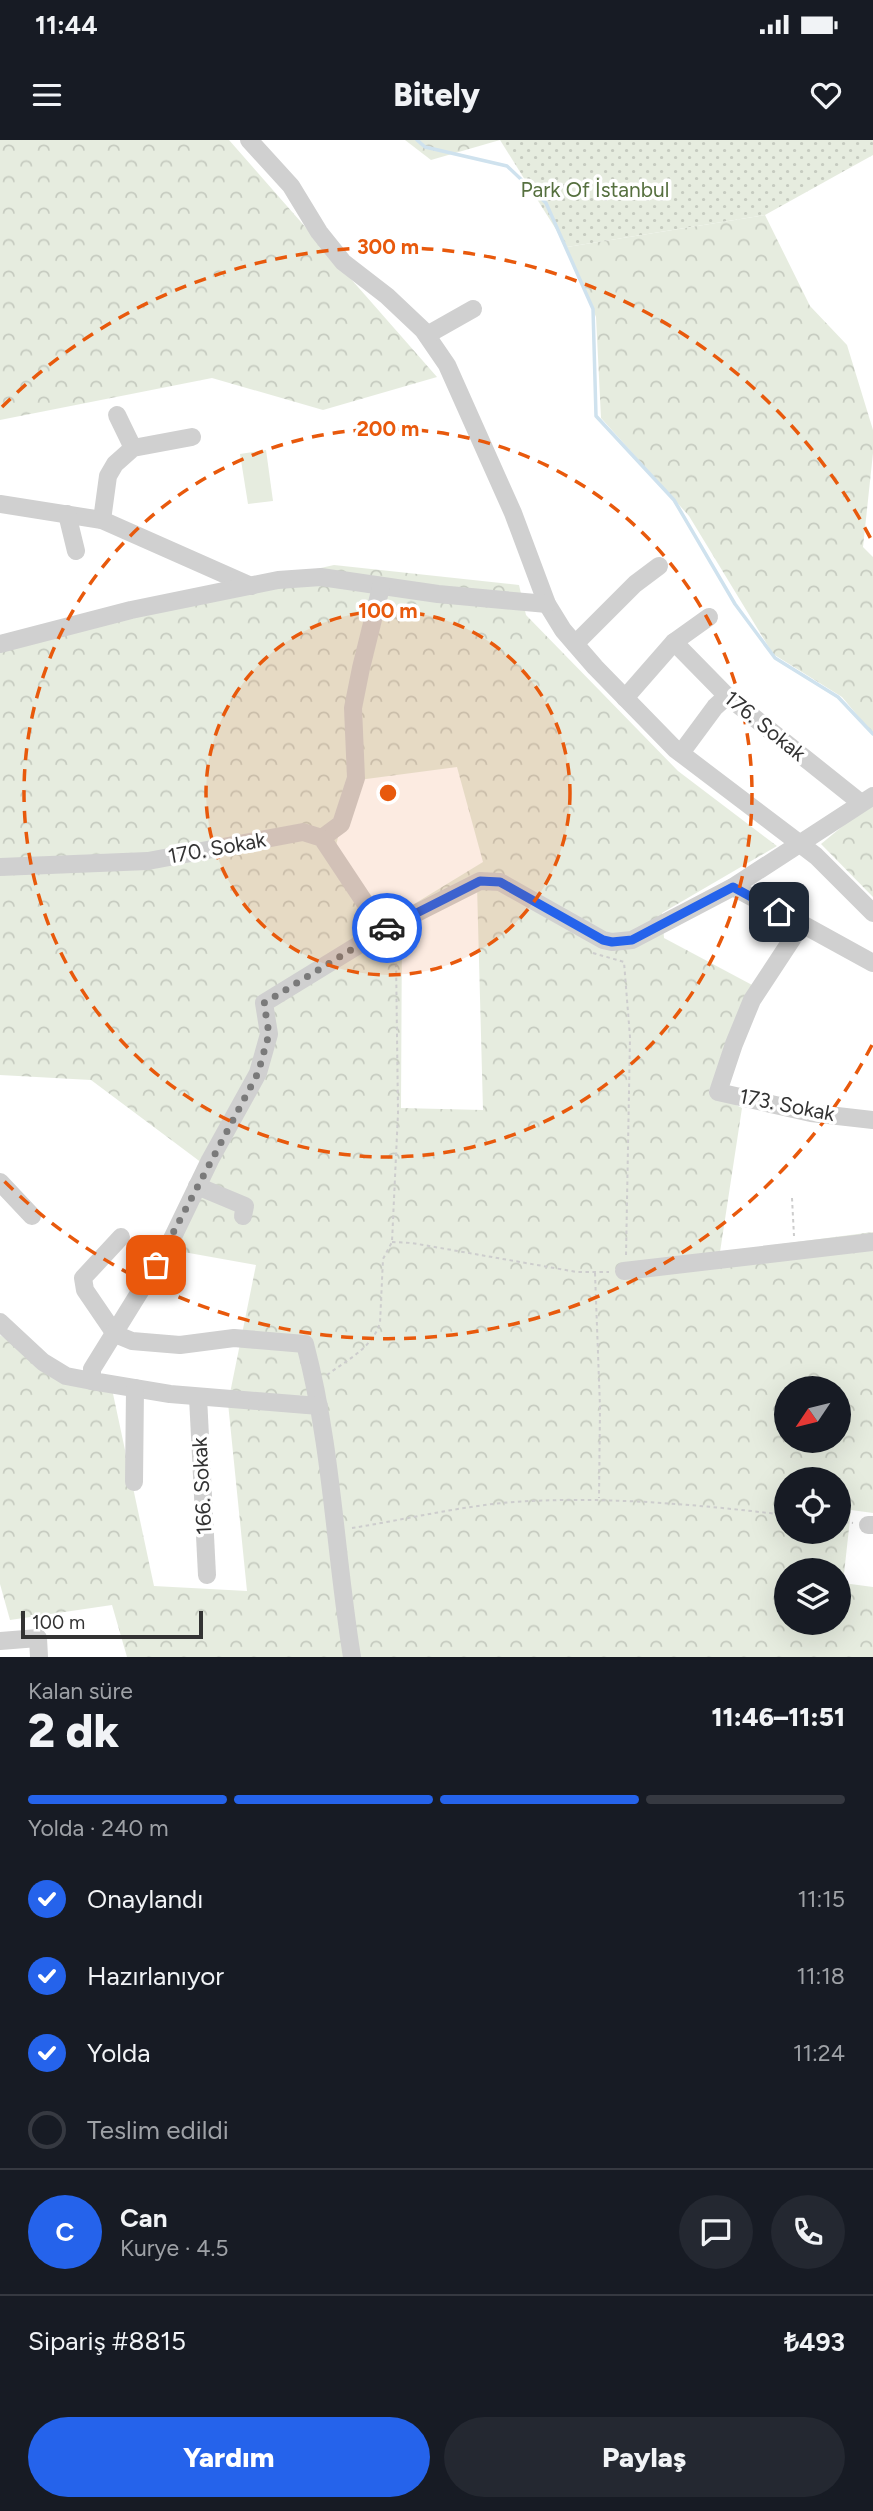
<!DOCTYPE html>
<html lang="tr">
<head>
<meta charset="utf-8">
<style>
  body { margin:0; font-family:Figtree,sans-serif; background:#242831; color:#f1f3f6; height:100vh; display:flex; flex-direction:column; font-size:26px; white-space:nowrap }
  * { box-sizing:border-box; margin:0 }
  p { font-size:23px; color:#9ea1a6 }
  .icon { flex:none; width:38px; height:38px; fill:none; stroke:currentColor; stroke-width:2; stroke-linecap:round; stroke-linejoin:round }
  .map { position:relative; height:1517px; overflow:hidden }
  .panel { display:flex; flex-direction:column; background:#171b24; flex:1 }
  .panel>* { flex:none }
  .needle { width:46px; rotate:235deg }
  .controls { position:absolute; left:774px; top:1236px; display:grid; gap:14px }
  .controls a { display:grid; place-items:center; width:77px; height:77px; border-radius:50%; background:#171b24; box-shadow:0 7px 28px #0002; font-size:35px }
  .scale { position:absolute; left:21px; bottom:18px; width:182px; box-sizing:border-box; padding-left:7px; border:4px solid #333; border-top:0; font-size:19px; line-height:24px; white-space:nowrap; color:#333; -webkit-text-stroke:5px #fff; paint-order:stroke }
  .pin { position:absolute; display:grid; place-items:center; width:60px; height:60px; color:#fff; margin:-30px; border-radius:14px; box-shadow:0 4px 10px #0006 }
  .courier { position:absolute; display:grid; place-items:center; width:70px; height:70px; margin:-35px; border:5px solid #2563eb; border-radius:50%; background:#fff; color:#222; box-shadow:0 2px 9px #0007 }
  .head em { font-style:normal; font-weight:800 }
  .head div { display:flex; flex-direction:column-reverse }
  .head { display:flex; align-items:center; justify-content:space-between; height:119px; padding:0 28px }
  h1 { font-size:46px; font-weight:800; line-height:52px }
  .bar { display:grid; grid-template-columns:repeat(4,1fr); gap:10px 7px; align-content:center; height:84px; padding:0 28px }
  .bar i { height:9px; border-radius:5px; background:#363941 }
  .bar .active { background:#2563eb }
  .bar p { grid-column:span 4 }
  .line { display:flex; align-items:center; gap:18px; padding:0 28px; border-top:2px solid #363941 }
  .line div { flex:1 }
  .round { display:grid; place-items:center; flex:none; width:74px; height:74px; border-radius:37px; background:#242831 }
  ol { padding:0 28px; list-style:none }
  li { display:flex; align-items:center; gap:21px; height:77px }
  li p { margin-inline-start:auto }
  li .icon { padding:7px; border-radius:50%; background:#2563eb; color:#fff; stroke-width:4 }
  li:last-child { color:#9ea1a6 }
  li i { width:38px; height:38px; border:4px solid #363941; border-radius:50% }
  .action { display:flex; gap:14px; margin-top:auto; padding:14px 28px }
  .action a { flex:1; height:80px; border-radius:42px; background:#2563eb; color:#fff; font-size:28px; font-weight:800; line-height:80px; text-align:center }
  .action a+a { background:#242831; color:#f1f3f6 }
  .status { display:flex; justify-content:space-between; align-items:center; height:49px; padding:0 35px; background:#171b24; direction:ltr }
  .status svg { height:19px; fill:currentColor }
  header { display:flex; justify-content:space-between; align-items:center; height:91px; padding:0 28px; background:#171b24; font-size:32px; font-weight:800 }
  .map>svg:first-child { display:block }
  .grass { fill:url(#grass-dots) }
  .forest { fill:url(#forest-crowns); fill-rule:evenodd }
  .pitch { fill:#e6ecdf }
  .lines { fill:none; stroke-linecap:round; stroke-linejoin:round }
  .stream { stroke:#cfe2ee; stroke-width:3.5 }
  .path { stroke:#cdcdcd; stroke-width:2; stroke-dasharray:3.5 3.5; stroke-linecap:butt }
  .minor { stroke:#d0d0d0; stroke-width:18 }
  .done { stroke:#7a7a7a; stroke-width:7; stroke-dasharray:0 12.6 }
  .route { stroke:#2563eb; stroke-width:9 }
  .ring { fill:none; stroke:#e8590c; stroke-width:3.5; stroke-dasharray:12 9 }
  .labels { text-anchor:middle; stroke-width:7; stroke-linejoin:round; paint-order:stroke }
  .park-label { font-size:21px; fill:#56703f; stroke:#fff }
  .street-label { font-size:21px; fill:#333; stroke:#fff }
  .centre { fill:#e8590c; stroke:#fff; stroke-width:3.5 }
  .ring-label { font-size:21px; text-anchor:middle; font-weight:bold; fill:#e8590c; stroke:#fff; stroke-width:7; stroke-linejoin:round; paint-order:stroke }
</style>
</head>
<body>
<div class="status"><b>11:44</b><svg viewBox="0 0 49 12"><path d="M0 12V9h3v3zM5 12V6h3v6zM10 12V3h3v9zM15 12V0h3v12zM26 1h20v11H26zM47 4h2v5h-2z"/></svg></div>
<header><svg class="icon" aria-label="menu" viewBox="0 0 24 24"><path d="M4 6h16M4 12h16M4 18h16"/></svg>Bitely<svg class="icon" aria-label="heart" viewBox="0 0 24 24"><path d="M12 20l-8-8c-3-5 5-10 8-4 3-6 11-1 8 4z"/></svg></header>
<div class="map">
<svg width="873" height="1517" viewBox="0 0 873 1517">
  <defs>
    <pattern id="grass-dots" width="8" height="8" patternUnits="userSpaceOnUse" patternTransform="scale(1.75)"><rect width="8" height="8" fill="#e6ecdf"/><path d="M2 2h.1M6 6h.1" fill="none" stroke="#c6cbc0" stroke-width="1.8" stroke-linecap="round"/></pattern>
    <pattern id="forest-crowns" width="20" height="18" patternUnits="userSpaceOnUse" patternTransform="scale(1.75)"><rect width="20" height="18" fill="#e6ecdf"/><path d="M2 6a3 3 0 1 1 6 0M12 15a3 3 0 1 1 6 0" fill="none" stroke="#c6cbc0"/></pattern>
  </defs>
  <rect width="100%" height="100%" fill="#fff"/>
  <!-- grass -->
  <path class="grass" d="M500 0H873V15L765 75 567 107Z"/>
  <!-- forest -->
  <g class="forest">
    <path d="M0 0H229L437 237 323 270 212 238 0 280Z"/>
    <path d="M405 0H500L431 20Z"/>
    <path d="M765 75 810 166 847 205 873 290V313L863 407 873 417V594L842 557 773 514 689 376 601 278 596 177 567 107Z"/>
    <path d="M334 425 519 445 526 475 678 631 777 706 662 773 664 798 754 846 709 951 742 968 720 1112 873 1092V1373L851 1370 843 1443 873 1447V1517H127L112 1465 10 1480 0 1444V1195L71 1241 112 1249 154 1446 247 1451 228 1263 256 1125 161 1108 206 1026 91 940 0 935V500ZM457 627 483 722 383 783 335 710 351 641ZM477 745 483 970 401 968 402 782ZM786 1248H838V1300H786ZM786 1339H838V1391H786ZM786 1430H838V1482H786Z"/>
    <path d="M873 661V757L821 704Z"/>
  </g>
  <!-- pitch -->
  <path class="pitch" d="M266 310 273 361 248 364 240 314Z"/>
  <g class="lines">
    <!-- stream -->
    <path class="stream" d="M417 0 425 7 507 26 546 63 593 169 596 276 674 360 735 464 775 518 838 557 873 594"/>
    <!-- path -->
    <g class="path">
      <path d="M593 813 624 822 630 897 626 1116"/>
      <path d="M792 1058 794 1096"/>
      <path d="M392 1102 412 1103 577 1132H609"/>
      <path d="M595 1133 600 1267 599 1358"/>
      <path d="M327 1235C347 1220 372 1208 380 1183L383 1119 392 1102 398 973 396 818 391 803"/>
      <path d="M838 1381 853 1383"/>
      <path d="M352 1388C410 1379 472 1363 531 1361 616 1357 701 1365 786 1375"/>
    </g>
    <!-- minor -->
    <g class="minor">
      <path d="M249 0 291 46 319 92 343 122 387 156 423 190 447 225 513 373 547 464 563 490 595 527 675 609 816 716 873 773"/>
      <path d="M427 195 473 169"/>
      <path d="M117 275 133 308"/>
      <path d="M0 364 102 380 251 446"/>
      <path d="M67 374 76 411"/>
      <path d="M102 380 108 336 115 324 133 308 192 297"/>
      <path d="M674 502 727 556 861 663"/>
      <path d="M0 504 131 470 278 440 321 437 438 454 547 464"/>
      <path d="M575 504 635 444 659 426"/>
      <path d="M625 558 674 502 709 477"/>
      <path d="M681 613 715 567 727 556"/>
      <path d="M322 698 341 684 356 638 353 568 361 528 381 447"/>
      <path d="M0 727 148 721 303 692 322 698 383 790"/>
      <path d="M733 747 802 784"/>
      <path d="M873 823 802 784 752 860 734 904 718 952 811 973 873 980"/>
      <path d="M0 1042 32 1076"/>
      <path d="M197 1046 245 1066 243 1076"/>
      <path d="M121 1097 83 1138 85 1150 115 1194 132 1201 180 1205 234 1198 305 1204C332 1306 335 1413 352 1517"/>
      <path d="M624 1131 873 1102"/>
      <path d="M0 1182 43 1222 66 1236 92 1241"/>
      <path d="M198 1257 207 1435"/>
      <path d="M319 1266 170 1254 92 1241V1229L170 1103 210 1020 258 933 269 894 264 863 383 790 480 741 500 742 603 800 612 802 632 800 733 747 873 656"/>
      <path d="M134 1342 135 1248"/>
      <path d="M868 1385H873"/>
      <path d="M0 1501 38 1498 39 1517"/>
    </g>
  </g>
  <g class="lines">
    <!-- done -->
    <path class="done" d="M156 1125 258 933 269 894 264 863 387 788"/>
    <!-- route -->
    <path class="route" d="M387 788 480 741 500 742 603 800 612 802 632 800 733 747 779 772"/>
  </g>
  <!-- distance rings -->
  <circle cx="388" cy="653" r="182" fill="#e8590c" fill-opacity=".12"/>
  <g class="ring">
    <circle cx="388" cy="653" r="182"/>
    <circle cx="388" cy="653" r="364"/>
    <path d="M872 905A546 546 0 0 1 2 1039M2 267A546 546 0 0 1 872 401"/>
  </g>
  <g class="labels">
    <!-- park labels -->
    <g class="park-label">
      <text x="595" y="57">Park Of İstanbul</text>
    </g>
    <!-- street labels -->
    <g class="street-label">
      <text transform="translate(765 586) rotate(39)" y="7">176. Sokak</text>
      <text transform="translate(217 708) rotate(-10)" y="7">170. Sokak</text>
      <text transform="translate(787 965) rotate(11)" y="7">173. Sokak</text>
      <text transform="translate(202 1346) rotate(-93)" y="7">166. Sokak</text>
    </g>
  </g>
  <circle cx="388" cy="653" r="10" class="centre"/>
  <g class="ring-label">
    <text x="388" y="114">300 m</text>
    <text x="388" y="296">200 m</text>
    <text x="388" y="478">100 m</text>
  </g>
</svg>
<div class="controls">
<a><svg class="needle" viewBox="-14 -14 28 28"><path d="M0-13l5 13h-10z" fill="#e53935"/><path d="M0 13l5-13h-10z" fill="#9ea1a6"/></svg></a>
<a><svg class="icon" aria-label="locate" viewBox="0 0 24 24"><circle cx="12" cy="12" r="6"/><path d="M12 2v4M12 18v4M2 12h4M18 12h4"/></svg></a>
<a><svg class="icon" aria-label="layers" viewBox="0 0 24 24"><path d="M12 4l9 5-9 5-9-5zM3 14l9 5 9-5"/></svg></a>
</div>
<div class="scale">100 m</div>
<div class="pin" style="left:156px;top:1125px;background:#ea580c"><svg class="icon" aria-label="bag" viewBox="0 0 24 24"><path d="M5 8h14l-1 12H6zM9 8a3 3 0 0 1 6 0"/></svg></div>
<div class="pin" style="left:779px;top:772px;background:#1f2937"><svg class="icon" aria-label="home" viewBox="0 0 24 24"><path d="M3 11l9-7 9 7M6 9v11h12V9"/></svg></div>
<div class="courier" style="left:387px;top:788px"><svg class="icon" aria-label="car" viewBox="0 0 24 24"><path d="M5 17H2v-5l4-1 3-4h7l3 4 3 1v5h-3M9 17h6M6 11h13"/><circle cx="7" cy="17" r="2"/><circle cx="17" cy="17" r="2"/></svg></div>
</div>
<section class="panel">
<div class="head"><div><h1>2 dk</h1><p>Kalan süre</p></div><em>11:46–11:51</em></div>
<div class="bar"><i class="active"></i><i class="active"></i><i class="active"></i><i></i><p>Yolda · 240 m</p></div>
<ol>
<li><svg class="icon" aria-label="check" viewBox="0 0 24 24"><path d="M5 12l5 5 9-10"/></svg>Onaylandı<p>11:15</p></li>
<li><svg class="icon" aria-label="check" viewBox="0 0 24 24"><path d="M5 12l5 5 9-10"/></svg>Hazırlanıyor<p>11:18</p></li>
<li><svg class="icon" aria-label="check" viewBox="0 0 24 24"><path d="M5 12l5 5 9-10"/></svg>Yolda<p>11:24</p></li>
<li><i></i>Teslim edildi</li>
</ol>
<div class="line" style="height:126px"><b class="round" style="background:#2563eb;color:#fff">C</b><div><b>Can</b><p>Kurye · 4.5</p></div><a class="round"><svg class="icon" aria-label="chat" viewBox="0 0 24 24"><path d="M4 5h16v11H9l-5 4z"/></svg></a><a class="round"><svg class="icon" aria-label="phone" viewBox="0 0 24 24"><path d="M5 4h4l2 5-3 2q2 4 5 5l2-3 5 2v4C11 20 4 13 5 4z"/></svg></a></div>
<div class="line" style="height:91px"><div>Sipariş #8815</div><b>₺493</b></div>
<div class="action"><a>Yardım</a><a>Paylaş</a></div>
</section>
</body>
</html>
